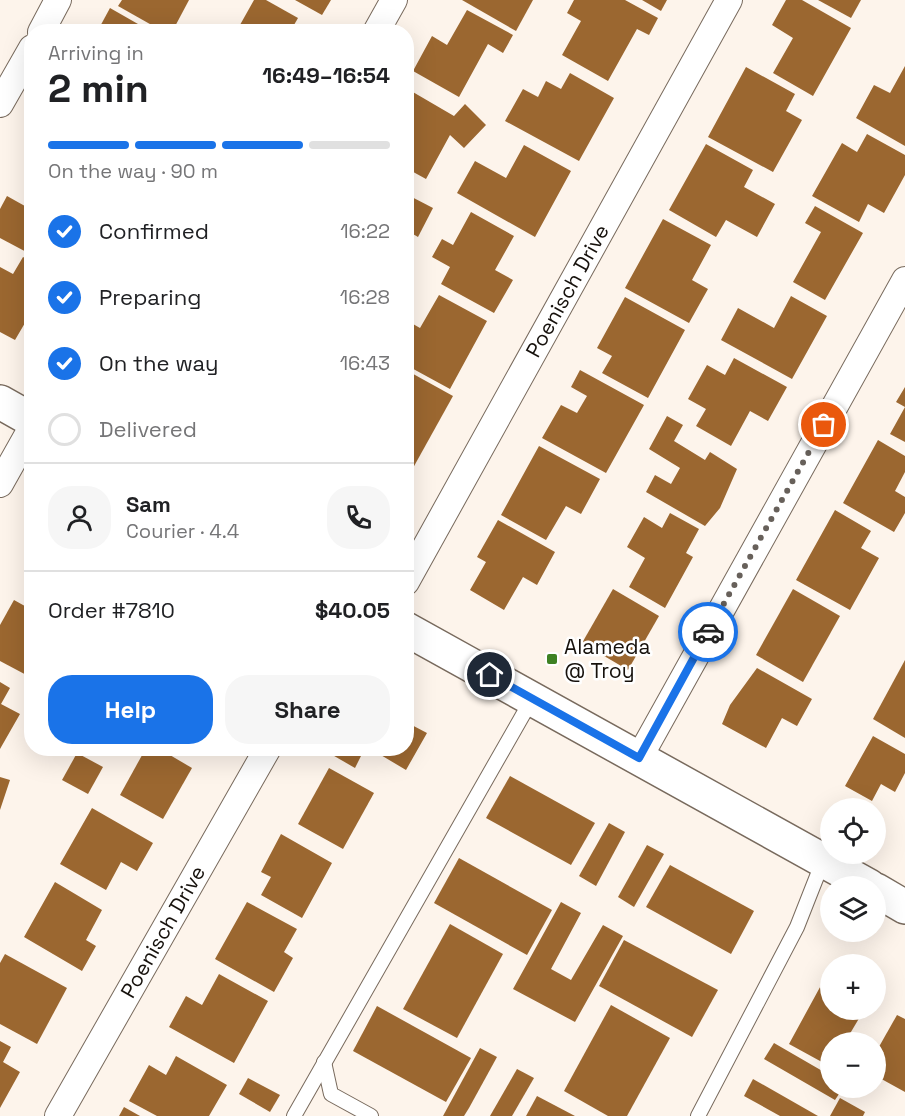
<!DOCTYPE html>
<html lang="en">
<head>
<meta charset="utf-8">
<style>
  body { margin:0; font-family:"Space Grotesk",sans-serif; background:#f6f6f6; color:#202124; height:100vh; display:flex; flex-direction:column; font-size:22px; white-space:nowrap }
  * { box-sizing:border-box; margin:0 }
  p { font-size:20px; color:#757577 }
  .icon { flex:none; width:33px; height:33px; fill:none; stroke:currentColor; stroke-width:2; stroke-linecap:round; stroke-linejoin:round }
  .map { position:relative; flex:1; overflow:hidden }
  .details { position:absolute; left:24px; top:24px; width:390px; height:732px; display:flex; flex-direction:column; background:#fff; border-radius:24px; box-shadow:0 6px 24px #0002 }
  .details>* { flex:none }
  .buttons { position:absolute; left:820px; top:798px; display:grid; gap:12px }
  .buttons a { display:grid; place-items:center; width:66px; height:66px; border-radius:50%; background:#fff; box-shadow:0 6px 24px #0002; font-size:30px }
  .pin { position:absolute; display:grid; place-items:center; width:51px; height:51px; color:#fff; margin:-26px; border:3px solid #fff; border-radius:50%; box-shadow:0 2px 6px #0007 }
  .courier { position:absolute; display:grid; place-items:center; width:60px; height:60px; margin:-30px; border:4px solid #1a73e8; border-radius:50%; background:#fff; color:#222; box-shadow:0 2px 8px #0007 }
  .head em { font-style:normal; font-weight:600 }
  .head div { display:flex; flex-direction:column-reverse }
  .head { display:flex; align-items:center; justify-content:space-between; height:102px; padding:0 24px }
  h1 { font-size:39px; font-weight:600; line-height:45px }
  .bar { display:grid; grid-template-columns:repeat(4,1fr); gap:9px 6px; align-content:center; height:72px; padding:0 24px }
  .bar i { height:8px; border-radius:4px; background:#e0e0e0 }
  .bar .active { background:#1a73e8 }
  .bar p { grid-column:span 4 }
  .line { display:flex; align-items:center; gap:15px; padding:0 24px; border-top:2px solid #e0e0e0 }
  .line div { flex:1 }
  .round { display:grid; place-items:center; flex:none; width:63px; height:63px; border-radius:24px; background:#f6f6f6 }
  ol { padding:0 24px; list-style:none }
  li { display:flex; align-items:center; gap:18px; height:66px }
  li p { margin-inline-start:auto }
  li .icon { padding:6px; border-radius:50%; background:#1a73e8; color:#fff; stroke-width:4 }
  li:last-child { color:#757577 }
  li i { width:33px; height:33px; border:3px solid #e0e0e0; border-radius:50% }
  .action { display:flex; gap:12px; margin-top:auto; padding:12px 24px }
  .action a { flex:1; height:69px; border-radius:24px; background:#1a73e8; color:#fff; font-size:24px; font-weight:600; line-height:69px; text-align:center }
  .action a+a { background:#f6f6f6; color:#202124 }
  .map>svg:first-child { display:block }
  .building { fill:#9b6730 }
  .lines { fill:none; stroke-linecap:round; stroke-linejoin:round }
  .lane-casing { stroke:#786a5d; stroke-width:16 }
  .street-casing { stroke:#786a5d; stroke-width:28 }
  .secondary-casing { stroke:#786a5d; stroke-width:36 }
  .lane { stroke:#fff; stroke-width:14 }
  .street { stroke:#fff; stroke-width:26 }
  .secondary { stroke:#fff; stroke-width:33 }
  .done { stroke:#67605a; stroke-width:6; stroke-dasharray:0 10.8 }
  .route { stroke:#1a73e8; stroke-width:8 }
  .poi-dot { fill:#3e8123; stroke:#fff; stroke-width:2 }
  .labels { text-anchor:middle; stroke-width:5; stroke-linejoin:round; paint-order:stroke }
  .street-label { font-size:21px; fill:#16110c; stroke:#fff }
  .poi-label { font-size:21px; fill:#16110c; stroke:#fff; text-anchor:start }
</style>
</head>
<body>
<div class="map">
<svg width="905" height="1116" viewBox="0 0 905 1116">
  <rect width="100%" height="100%" fill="#fdf4eb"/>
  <!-- building -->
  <g class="building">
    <path d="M122 0H189L172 32H164L118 6Z"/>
    <path d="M254 0H266L298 18 290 32H236Z"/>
    <path d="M295 0H331L322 15Z"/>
    <path d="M462 0H533L516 31Z"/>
    <path d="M574 0H625L658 18 649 35 637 29 608 81 562 55 581 21 567 13Z"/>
    <path d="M642 0H667L661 11Z"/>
    <path d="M786 0H802L851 28 813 96 773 73 793 38 772 25Z"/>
    <path d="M818 0H861L851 18Z"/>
    <path d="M110 8 152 32H97Z"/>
    <path d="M467 10 513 35 503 53 488 44 459 97 413 71 432 36 447 45Z"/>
    <path d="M905 66V146L856 118 874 85 890 93Z"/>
    <path d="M746 67 795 94 786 111 802 120 773 172 708 137Z"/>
    <path d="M570 73 614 98 579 161 505 121 523 89 538 97 546 81 561 89Z"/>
    <path d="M406 88 454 116 465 104 486 125 464 148 450 135 426 179 406 168Z"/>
    <path d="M867 134 905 155V175L884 213 868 204 859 222 812 196 842 143 857 152Z"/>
    <path d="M706 144 753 170 744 187 775 204 757 237 726 220 716 237 669 210Z"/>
    <path d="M524 145 571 171 535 237 457 193 475 161 506 178Z"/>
    <path d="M406 194 433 208 418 237 406 230Z"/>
    <path d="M7 196 32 210V255L0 238V209Z"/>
    <path d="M815 206 863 233 825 300 793 282 821 232 805 223Z"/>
    <path d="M471 212 514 236 495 270 513 280 494 313 441 284 450 267 432 257 442 239 453 245Z"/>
    <path d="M663 219 711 245 692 280 708 289 689 323 625 288Z"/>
    <path d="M23 257 32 262V311L15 340 0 332V267L13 274Z"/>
    <path d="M439 295 487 321 450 389 406 365V320L420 328Z"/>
    <path d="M791 296 827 316 792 379 721 340 738 308 774 328Z"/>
    <path d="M625 297 685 330 648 398 602 373 612 356 597 348Z"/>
    <path d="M734 358 787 387 768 421 750 411 731 446 696 426 706 409 688 399 707 365 725 375Z"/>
    <path d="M406 370 453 396 413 468 406 464Z"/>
    <path d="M580 370 644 405 606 473 542 438 561 405 577 413 587 396 571 387Z"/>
    <path d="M905 387V442L890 434 905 407 896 402Z"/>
    <path d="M667 416 683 425 674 441 705 460 710 452 737 469 720 508 705 526 646 492 655 475 671 484 680 468 649 449Z"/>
    <path d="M878 440 905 456V472L895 491 905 497V513L894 532 843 503Z"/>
    <path d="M539 446 600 479 581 514 566 506 546 540 501 515Z"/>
    <path d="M835 510 871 531 861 548 879 558 850 610 796 580Z"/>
    <path d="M670 513 699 529 686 553 693 557 665 608 629 587 645 558 627 547 644 517 662 528Z"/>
    <path d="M498 520 555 552 537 585 523 577 504 610 470 590 486 562 477 557Z"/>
    <path d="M613 589 659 616 628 670 582 643Z"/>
    <path d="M793 589 840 616 803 682 756 655Z"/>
    <path d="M14 600 32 610V678L0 661V625Z"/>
    <path d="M905 660V738L873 719Z"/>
    <path d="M757 668 812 699 797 726 782 718 766 748 722 724 730 705Z"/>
    <path d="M0 682 10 688 1 704 20 714 0 749Z"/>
    <path d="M406 722 427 733 406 770 369 748H406Z"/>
    <path d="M873 736 905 754V773L895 792 881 784 872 801 845 786Z"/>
    <path d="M146 748H158L192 768 163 819 120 795Z"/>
    <path d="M332 748H365L355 768 329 753Z"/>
    <path d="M77 753 103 767 88 794 62 780Z"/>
    <path d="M329 768 374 793 343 849 298 824Z"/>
    <path d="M510 776 595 823 571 865 486 818Z"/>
    <path d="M0 777 10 780 0 810Z"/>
    <path d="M92 808 153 843 137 871 121 862 106 890 60 864Z"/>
    <path d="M609 823 625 832 596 886 579 876Z"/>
    <path d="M281 834 332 863 302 918 261 895 271 877 261 872Z"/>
    <path d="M647 845 664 854 634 907 618 897Z"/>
    <path d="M459 858 552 910 527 955 434 903Z"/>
    <path d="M670 865 754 911 731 954 646 907Z"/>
    <path d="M55 882 102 910 86 940 96 946 82 971 24 937Z"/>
    <path d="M247 902 297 929 284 952 293 958 274 992 215 959Z"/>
    <path d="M561 902 581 913 551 969 571 980 603 925 623 936 575 1022 513 989Z"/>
    <path d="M450 924 503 954 457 1038 403 1009Z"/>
    <path d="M624 940 718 990 692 1037 599 986Z"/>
    <path d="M5 954 67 988 37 1044 0 1024V963Z"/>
    <path d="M831 967V1010H864L845 1042H831V1067L789 1044Z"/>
    <path d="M219 974 268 1001 234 1063 169 1027 186 996 202 1005Z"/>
    <path d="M611 1005 670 1038 627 1116H608L564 1091Z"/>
    <path d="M377 1006 471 1058 446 1102 353 1051Z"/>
    <path d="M897 1015 905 1019V1092L876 1076V1052Z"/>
    <path d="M0 1041 11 1047 3 1062 20 1072 0 1108Z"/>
    <path d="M774 1043 831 1076V1088H843L835 1100 764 1059Z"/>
    <path d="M480 1048 497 1057 469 1108 464 1116H443Z"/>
    <path d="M176 1056 227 1085 209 1116H157L129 1101 149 1065 166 1075Z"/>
    <path d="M517 1069 534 1078 512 1116H490Z"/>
    <path d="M248 1078 280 1095 270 1112 239 1094Z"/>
    <path d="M753 1079 818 1116H780L744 1096Z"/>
    <path d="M537 1096 575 1116H526Z"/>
    <path d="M840 1098 865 1112 863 1116H830Z"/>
    <path d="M124 1107 140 1116H119Z"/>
  </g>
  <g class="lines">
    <!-- lane casing -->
    <g class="lane-casing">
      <g id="lane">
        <path d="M324 1062 331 1094 371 1116"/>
        <path d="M294 1116 532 699"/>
        <path d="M698 1116 797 927 823 861"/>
      </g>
    </g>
    <!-- street casing -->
    <g class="street-casing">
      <g id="street">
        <path d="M41 32 58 0"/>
        <path d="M376 32 394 0"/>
        <path d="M0 104 32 48"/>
        <path d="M0 484 32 427"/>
        <path id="s1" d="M406 582 729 0"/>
        <path d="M639 758 905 280"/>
        <path id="s2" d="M58 1116 268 748"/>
      </g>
    </g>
    <!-- secondary casing -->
    <g class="secondary-casing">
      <g id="secondary">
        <path d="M0 402 32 420"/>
        <path d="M406 629 869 886"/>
        <path d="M876 890 905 907"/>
      </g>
    </g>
    <!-- lane -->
    <use href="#lane" class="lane"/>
    <!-- street -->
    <use href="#street" class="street"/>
    <!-- secondary -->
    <use href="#secondary" class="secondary"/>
  </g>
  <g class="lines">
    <!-- done -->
    <path class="done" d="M708 632 824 425"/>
    <!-- route -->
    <path class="route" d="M490 675 639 758 708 632"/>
  </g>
  <!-- markers -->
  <rect class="poi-dot" x="546" y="653" width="12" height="12" rx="3"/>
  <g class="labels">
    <!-- street labels -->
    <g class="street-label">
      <text dy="7" stroke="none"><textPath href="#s1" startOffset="333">Poenisch Drive</textPath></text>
      <text dy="7" stroke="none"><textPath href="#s2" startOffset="212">Poenisch Drive</textPath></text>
    </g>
    <!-- poi labels -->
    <g class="poi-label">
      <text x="564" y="654">Alameda<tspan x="564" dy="24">@ Troy</tspan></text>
    </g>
  </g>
</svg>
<div class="buttons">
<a><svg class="icon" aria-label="locate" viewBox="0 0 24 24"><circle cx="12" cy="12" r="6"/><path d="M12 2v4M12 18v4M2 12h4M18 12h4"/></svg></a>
<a><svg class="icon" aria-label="layers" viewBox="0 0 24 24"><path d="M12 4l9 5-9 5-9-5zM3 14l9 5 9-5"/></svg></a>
<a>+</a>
<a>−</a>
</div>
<div class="pin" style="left:824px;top:425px;background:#ea580c"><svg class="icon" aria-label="bag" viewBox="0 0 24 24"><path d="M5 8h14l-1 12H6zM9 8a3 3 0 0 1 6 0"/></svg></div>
<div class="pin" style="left:490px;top:675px;background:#1f2937"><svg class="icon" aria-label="home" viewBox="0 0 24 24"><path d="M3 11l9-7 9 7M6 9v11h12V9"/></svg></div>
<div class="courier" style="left:708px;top:632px"><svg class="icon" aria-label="car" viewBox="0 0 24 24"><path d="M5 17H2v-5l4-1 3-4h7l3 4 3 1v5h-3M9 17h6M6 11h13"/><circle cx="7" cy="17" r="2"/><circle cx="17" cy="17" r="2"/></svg></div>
<section class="details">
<div class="head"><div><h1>2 min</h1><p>Arriving in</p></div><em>16:49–16:54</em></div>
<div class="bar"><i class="active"></i><i class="active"></i><i class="active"></i><i></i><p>On the way · 90 m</p></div>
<ol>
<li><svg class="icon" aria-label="check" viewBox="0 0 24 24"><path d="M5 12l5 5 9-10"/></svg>Confirmed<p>16:22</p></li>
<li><svg class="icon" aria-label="check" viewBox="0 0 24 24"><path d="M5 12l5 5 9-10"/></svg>Preparing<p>16:28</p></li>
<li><svg class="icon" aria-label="check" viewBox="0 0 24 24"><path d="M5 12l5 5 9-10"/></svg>On the way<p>16:43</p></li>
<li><i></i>Delivered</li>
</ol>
<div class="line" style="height:108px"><a class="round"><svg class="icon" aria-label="person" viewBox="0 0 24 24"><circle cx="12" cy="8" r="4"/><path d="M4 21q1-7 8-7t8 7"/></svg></a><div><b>Sam</b><p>Courier · 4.4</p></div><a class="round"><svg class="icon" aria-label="phone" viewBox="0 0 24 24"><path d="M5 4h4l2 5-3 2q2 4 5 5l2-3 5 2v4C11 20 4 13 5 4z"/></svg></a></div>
<div class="line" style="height:78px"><div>Order #7810</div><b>$40.05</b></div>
<div class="action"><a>Help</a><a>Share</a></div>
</section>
</div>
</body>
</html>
